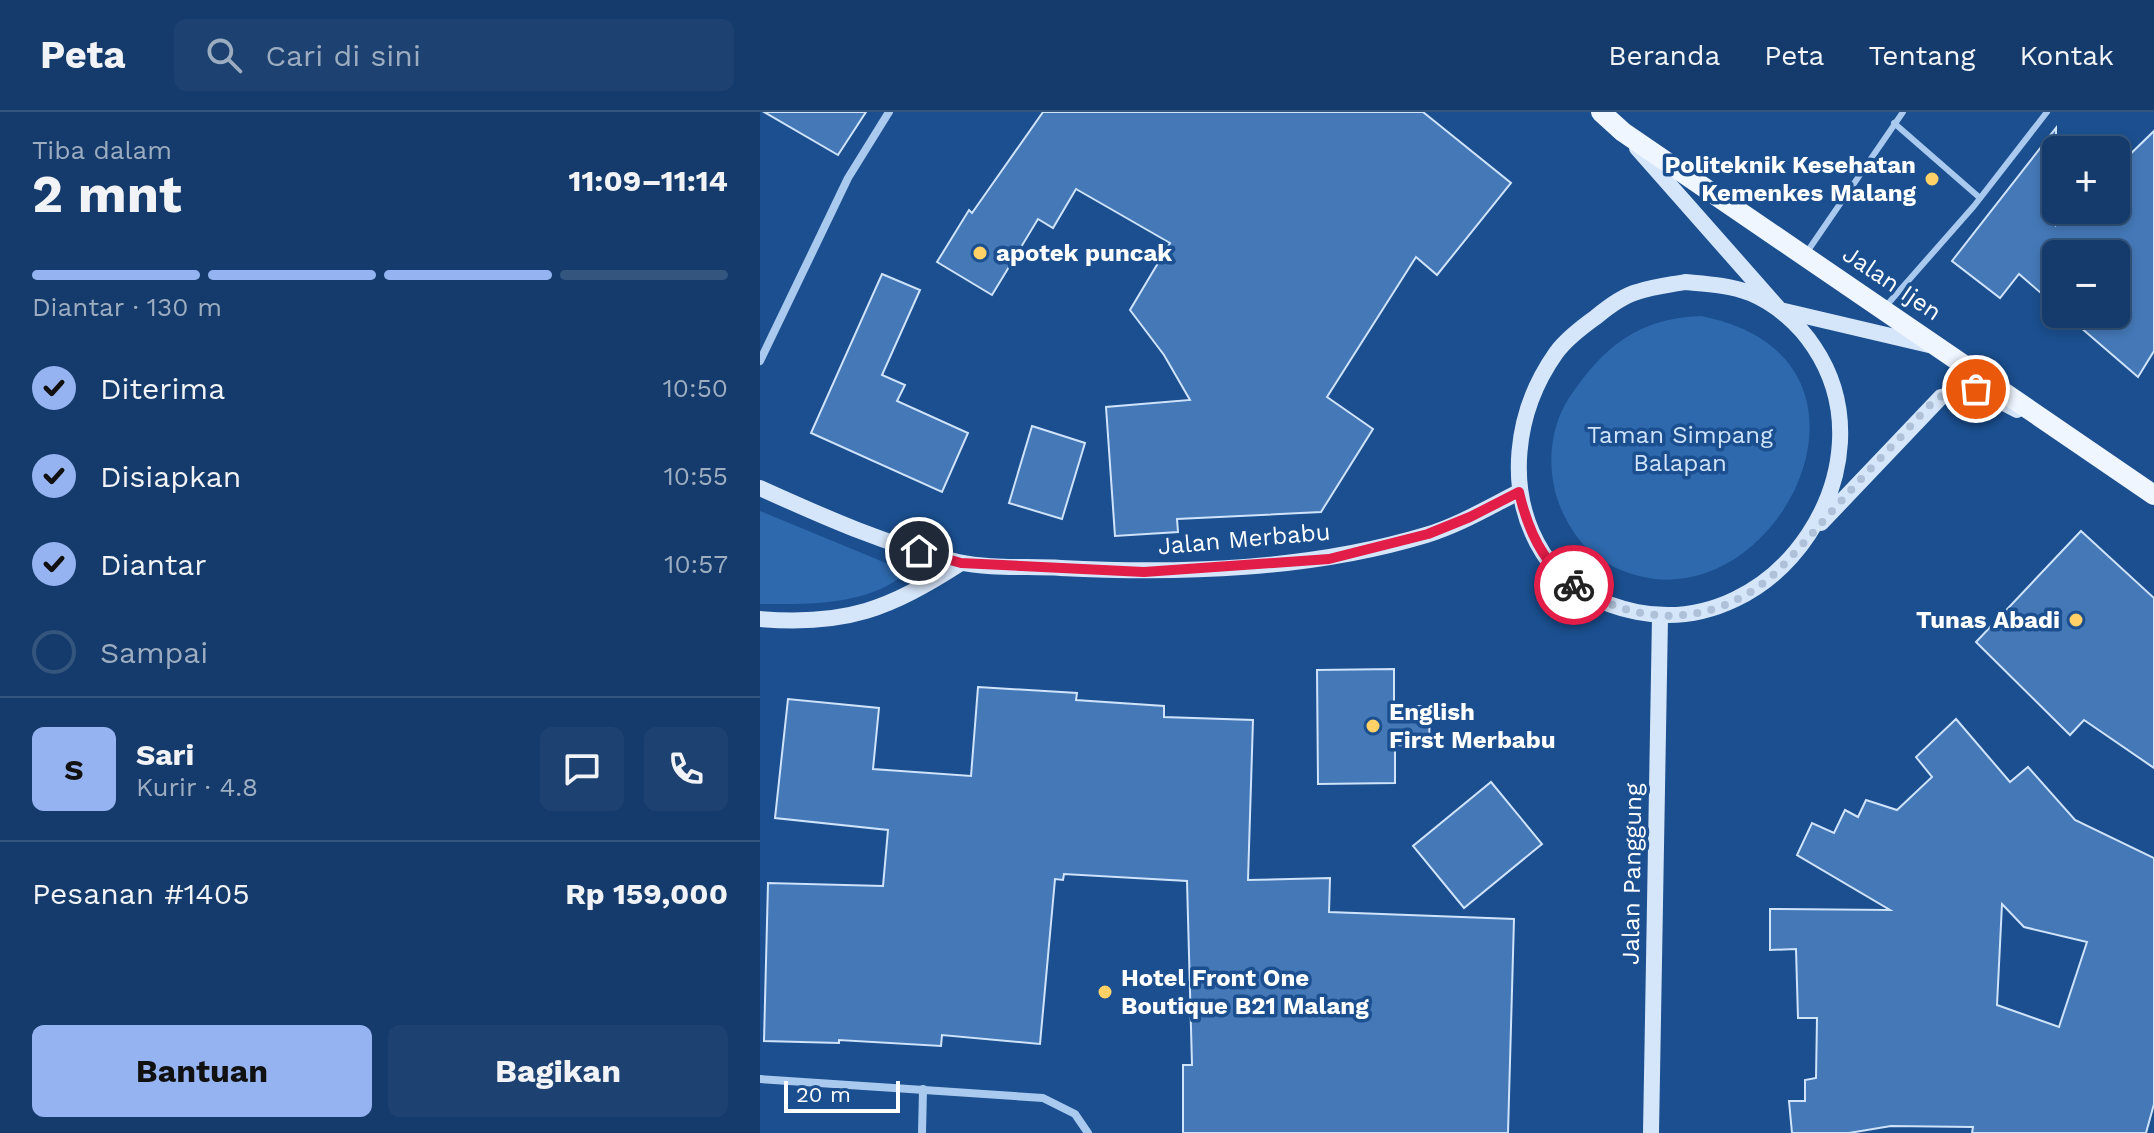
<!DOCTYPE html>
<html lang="id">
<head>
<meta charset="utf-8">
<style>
  body { margin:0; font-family:"Work Sans",sans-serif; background:#1d4271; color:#f1f3f6; height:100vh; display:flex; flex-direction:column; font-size:30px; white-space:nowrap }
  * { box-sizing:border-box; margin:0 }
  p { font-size:26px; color:#9dadc1 }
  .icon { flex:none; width:44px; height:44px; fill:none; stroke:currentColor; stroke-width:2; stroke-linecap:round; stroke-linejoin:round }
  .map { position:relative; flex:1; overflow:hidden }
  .details { display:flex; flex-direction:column; background:#143b6b; width:760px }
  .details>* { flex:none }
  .tools { position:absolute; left:1282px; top:24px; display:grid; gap:16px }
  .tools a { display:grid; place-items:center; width:88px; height:88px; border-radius:12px; background:#143b6b; box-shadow:0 4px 12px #0003,0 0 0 2px #33557e; font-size:40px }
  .scale { position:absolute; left:24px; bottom:20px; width:116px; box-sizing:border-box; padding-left:8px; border:4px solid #fff; border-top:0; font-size:22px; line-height:28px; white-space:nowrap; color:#fff; -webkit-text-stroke:6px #1b4f8f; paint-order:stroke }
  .pin { position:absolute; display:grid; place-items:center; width:68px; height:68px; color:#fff; margin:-34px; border:4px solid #fff; border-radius:50%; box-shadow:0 2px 8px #0007 }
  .courier { position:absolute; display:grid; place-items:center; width:80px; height:80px; margin:-40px; border:6px solid #e11d48; border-radius:50%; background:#fff; color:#222; box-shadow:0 2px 10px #0007 }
  .summary em { font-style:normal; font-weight:700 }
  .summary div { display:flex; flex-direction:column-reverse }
  .summary { display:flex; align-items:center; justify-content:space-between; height:136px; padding:0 32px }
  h1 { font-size:52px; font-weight:700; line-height:60px }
  .bar { display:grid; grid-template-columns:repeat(4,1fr); gap:12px 8px; align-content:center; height:96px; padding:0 32px }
  .bar i { height:10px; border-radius:6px; background:#33557e }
  .bar .current { background:#95b2f1 }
  .bar p { grid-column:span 4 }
  .line { display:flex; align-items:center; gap:20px; padding:0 32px; border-top:2px solid #33557e }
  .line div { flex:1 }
  .round { display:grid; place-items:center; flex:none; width:84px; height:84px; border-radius:12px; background:#1d4271 }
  ol { padding:0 32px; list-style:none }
  li { display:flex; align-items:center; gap:24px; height:88px }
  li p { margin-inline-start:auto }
  li .icon { padding:8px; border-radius:50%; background:#95b2f1; color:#111; stroke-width:4 }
  li:last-child { color:#9dadc1 }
  li i { width:44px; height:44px; border:4px solid #33557e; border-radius:50% }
  .action { display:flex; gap:16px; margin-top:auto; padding:16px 32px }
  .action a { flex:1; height:92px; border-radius:12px; background:#95b2f1; color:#111; font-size:32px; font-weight:700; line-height:92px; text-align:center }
  .action a+a { background:#1d4271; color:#f1f3f6 }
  header { display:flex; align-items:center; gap:48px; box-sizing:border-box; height:112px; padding:0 40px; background:#143b6b; border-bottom:2px solid #33557e }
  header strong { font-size:38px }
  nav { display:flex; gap:44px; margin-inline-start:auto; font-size:28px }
  .search { width:560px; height:72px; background:#1d4271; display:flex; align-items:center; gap:20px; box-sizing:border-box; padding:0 28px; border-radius:12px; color:#9dadc1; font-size:30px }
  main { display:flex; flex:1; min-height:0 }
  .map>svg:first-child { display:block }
  .green { fill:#2e69ad }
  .building { fill:#4478b7; stroke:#cfe3fa; stroke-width:2; fill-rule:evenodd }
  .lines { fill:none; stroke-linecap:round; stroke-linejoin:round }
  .lane { stroke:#a9c9ee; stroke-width:6 }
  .street { stroke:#a9c9ee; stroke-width:8 }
  .secondary { stroke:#d6e6fa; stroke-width:16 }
  .primary { stroke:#f0f6ff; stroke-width:20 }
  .done { stroke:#afc1d8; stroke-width:8; stroke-dasharray:0 14.4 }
  .route { stroke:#e11d48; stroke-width:10 }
  .poi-dot { fill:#ffd166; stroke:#1b4f8f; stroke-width:3 }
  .labels { text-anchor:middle; stroke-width:7; stroke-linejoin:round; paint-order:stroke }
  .poi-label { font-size:24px; font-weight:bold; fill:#fff; stroke:#1b4f8f; text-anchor:start }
  .street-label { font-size:24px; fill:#fff; stroke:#1b4f8f }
  .park-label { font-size:24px; fill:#cfe3fa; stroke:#1b4f8f }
</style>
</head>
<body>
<header>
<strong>Peta</strong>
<div class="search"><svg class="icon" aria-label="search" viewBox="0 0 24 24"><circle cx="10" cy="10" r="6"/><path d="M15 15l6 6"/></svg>Cari di sini</div>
<nav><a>Beranda</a><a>Peta</a><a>Tentang</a><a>Kontak</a></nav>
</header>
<main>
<section class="details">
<div class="summary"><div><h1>2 mnt</h1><p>Tiba dalam</p></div><em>11:09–11:14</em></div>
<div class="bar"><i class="current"></i><i class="current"></i><i class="current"></i><i></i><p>Diantar · 130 m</p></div>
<ol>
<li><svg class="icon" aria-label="check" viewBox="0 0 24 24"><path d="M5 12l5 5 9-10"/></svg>Diterima<p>10:50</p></li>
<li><svg class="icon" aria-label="check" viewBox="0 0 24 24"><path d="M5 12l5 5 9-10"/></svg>Disiapkan<p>10:55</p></li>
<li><svg class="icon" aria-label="check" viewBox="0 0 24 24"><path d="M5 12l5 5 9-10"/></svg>Diantar<p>10:57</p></li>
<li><i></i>Sampai</li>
</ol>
<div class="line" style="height:144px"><b class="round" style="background:#95b2f1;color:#111">S</b><div><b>Sari</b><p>Kurir · 4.8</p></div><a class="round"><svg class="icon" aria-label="chat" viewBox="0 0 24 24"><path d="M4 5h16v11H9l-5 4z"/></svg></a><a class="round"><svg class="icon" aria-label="phone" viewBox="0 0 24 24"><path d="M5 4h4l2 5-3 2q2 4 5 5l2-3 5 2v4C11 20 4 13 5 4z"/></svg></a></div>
<div class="line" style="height:104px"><div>Pesanan #1405</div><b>Rp 159,000</b></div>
<div class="action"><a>Bantuan</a><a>Bagikan</a></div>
</section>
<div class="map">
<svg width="1394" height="1021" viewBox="0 0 1394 1021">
  <rect width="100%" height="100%" fill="#1b4f8f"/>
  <!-- green -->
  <g class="green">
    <path d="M941 204C1147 244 1022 501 879 464 845 455 822 438 806 407 786 371 786 321 809 286 843 235 878 206 941 204Z"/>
    <path d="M0 399 138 456 141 465C102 494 47 492 0 492Z"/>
  </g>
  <!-- building -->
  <g class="building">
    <path d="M4 0H106L78 43Z"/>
    <path d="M283 0H663L751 71 677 163 656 145 567 285 613 317 561 400 417 407 418 420 355 424 346 295 430 288 404 243 370 198 410 131 316 77 293 116 278 107 232 183 177 150 209 98 212 101Z"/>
    <path d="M1296 16V113L1312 98H1356V56L1394 19V239L1378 265 1305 202H1356V142H1296V194L1259 162 1240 186 1192 149Z"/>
    <path d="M122 162 160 178 122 263 145 273 137 289 208 321 182 380 51 321Z"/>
    <path d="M272 314 325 331 302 407 249 391Z"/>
    <path d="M1321 419 1394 486V656L1324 608 1310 623 1216 530Z"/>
    <path d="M634 557V594H670L669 634 635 633V671L558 672 557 558Z"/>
    <path d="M218 575 317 581 316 588 404 594V605L493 608 488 768 570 766 569 800 754 807 748 1021H423V953H432L427 769 304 762 303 768 295 767 280 932 182 923 181 934 79 928V931L4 929 8 771 123 774 128 718 15 706 28 587 119 596 113 657 211 664Z"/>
    <path d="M1196 607 1250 670 1268 655 1315 708 1394 746V992L1386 1021H1212L1213 1015 1131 1014 1089 1021H1032L1029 989H1045V968L1056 966 1057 906H1038L1036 837 1010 838V797L1130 798 1037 743 1052 711 1074 721 1085 698 1098 705 1106 688 1137 698 1172 665 1156 645ZM1242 792 1264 815 1327 830 1299 915 1237 893Z"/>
    <path d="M731 670 782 732 704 796 653 734Z"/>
  </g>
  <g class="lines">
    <!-- lane -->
    <g class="lane">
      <path d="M1134 11 1220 86"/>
      <path d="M1047 140 1143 0"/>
      <path d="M1126 194 1214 94 1287 0"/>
    </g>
    <!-- street -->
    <g class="street">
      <path d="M0 249 88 66 129 0"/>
      <path d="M0 967 283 986 315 1002 328 1021"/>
      <path d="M162 1021 163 977"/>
    </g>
    <!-- secondary -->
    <g class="secondary">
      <path d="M877 36 1020 198 1169 233"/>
      <path d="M925 170C947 172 969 173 990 181 1016 192 1039 212 1054 235 1134 354 1018 528 877 500 841 493 803 473 783 441 744 379 755 299 796 241 806 227 822 215 836 205 848 195 863 184 877 180 892 175 909 173 925 170Z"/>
      <path d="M0 376C64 405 129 434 198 450 230 457 268 454 301 456 421 462 550 458 666 423 699 413 729 395 759 380"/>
      <path d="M1061 411 1181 285 1216 277 1257 298"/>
      <path d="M0 507C87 514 129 497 201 451"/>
      <path d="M891 1021 900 505"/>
    </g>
    <!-- primary -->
    <path class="primary" d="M841 0 863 20 1394 383"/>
  </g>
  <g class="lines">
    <!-- done -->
    <path class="done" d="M814 473C874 512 943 516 1002 472 1020 459 1035 440 1050 424 1078 392 1107 360 1137 329 1149 317 1166 294 1180 285 1189 280 1206 279 1216 277"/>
    <!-- route -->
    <path class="route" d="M159 439 201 451 384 460 569 447 668 422 710 405 759 380C767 415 782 452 814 473"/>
  </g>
  <!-- markers -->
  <g class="poi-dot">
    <circle cx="1172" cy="67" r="8"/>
    <circle cx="220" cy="141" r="8"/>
    <circle cx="1316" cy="508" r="8"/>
    <circle cx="613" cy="614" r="8"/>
    <circle cx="345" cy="880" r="8"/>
  </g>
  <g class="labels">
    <!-- poi labels -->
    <g class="poi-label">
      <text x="1156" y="61" text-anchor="end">Politeknik Kesehatan<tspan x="1156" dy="28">Kemenkes Malang</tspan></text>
      <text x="236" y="149">apotek puncak</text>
      <text x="1300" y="516" text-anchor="end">Tunas Abadi</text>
      <text x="629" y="608">English<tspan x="629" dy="28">First Merbabu</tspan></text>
      <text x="361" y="874">Hotel Front One<tspan x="361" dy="28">Boutique B21 Malang</tspan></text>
    </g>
    <!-- street labels -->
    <g class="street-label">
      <text transform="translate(1132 171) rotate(34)" y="8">Jalan Ijen</text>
      <text transform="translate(484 427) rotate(-5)" y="8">Jalan Merbabu</text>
      <text transform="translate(872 762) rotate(-89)" y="8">Jalan Panggung</text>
    </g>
    <!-- park labels -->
    <g class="park-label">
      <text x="920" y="331">Taman Simpang<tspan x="920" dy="28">Balapan</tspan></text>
    </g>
  </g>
</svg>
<div class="tools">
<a>+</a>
<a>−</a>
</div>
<div class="scale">20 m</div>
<div class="pin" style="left:1216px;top:277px;background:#ea580c"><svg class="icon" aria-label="bag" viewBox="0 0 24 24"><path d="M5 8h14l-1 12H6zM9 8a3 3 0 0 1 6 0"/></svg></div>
<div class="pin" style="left:159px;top:439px;background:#1f2937"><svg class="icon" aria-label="home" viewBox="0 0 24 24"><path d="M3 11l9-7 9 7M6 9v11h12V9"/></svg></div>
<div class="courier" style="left:814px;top:473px"><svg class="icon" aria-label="bike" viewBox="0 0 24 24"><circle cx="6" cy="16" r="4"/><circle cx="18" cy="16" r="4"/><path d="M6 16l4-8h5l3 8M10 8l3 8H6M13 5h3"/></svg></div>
</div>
</main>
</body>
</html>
